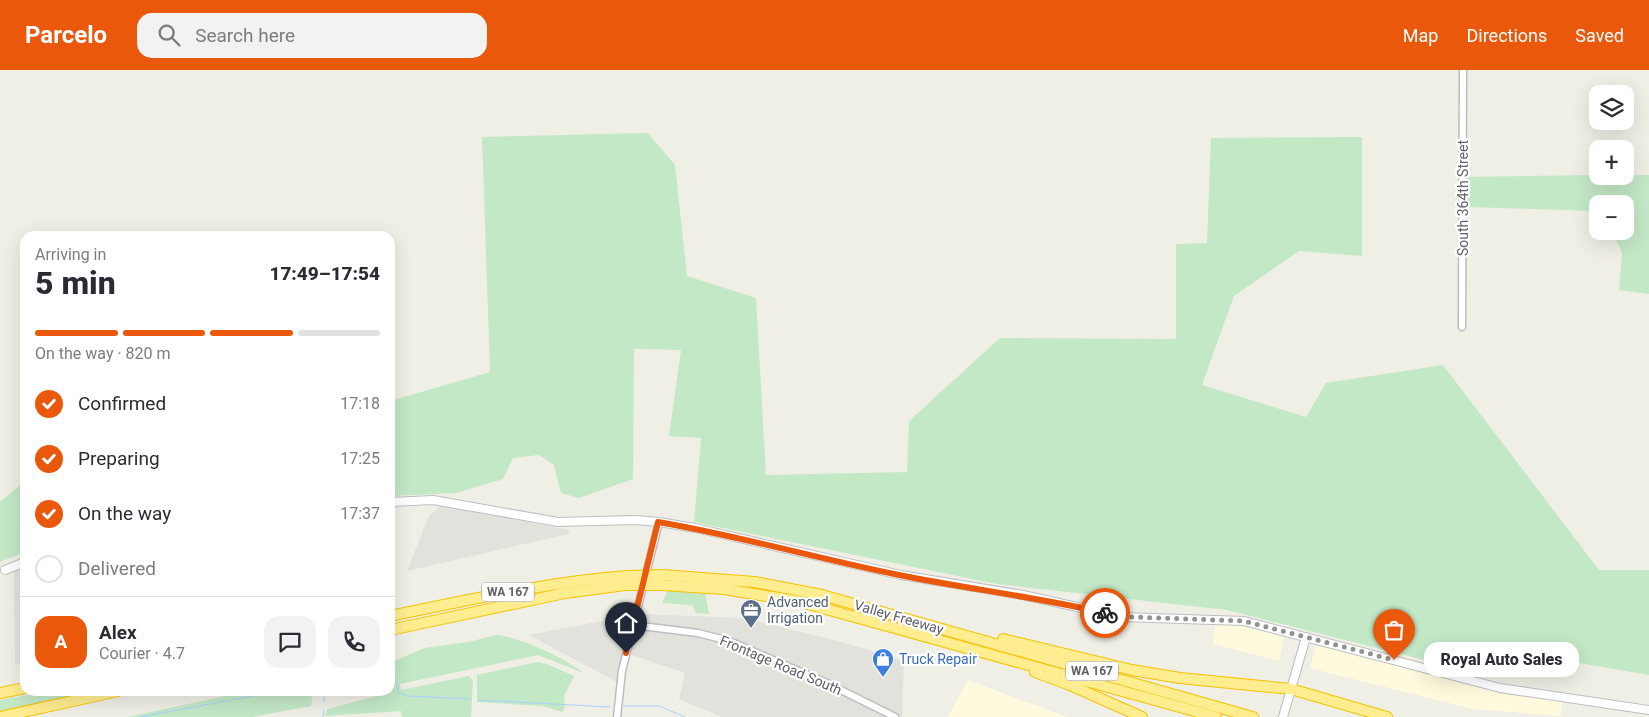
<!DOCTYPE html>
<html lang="en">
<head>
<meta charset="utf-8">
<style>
  body { margin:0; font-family:Roboto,sans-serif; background:#f2f2f3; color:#2b2b33; height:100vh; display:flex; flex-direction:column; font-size:19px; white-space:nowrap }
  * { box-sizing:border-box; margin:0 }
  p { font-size:16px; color:#7c7c81 }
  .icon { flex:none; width:28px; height:28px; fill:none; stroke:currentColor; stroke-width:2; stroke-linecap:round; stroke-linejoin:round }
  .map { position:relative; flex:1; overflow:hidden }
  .details { position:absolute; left:20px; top:161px; width:375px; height:465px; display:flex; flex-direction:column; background:#fff; border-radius:15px; box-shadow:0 5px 20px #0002 }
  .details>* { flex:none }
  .tools { position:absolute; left:1589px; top:15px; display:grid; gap:10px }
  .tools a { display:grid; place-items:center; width:45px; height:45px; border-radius:10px; background:#fff; box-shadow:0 5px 20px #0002; font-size:25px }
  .pin { position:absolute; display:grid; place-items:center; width:42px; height:42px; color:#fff; margin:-51px -21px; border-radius:50% 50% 50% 0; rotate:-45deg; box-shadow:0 0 5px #0007 }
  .pin .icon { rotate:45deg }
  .courier { position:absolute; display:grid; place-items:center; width:50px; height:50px; margin:-25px; border:4px solid #ea580c; border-radius:50%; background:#fff; color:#222; box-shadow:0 1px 6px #0007 }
  .bubble { position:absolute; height:35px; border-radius:15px; background:#fff; box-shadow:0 5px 20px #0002; font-size:16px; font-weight:800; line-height:35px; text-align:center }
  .headline em { font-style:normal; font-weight:800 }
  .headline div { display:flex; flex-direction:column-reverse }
  .headline { display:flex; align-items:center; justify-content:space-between; height:85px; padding:0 15px }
  h1 { font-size:32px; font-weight:800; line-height:38px }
  .bar { display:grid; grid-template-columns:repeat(4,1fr); gap:8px 5px; align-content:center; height:60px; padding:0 15px }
  .bar i { height:6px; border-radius:4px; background:#e1e1e2 }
  .bar .active { background:#ea580c }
  .bar p { grid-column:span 4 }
  .line { display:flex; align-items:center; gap:12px; padding:0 15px; border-top:1px solid #e1e1e2 }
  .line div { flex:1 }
  .round { display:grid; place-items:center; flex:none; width:52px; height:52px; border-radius:15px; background:#f2f2f3 }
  ol { padding:0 15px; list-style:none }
  li { display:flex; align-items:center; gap:15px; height:55px }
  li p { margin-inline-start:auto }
  li .icon { padding:5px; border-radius:50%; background:#ea580c; color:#fff; stroke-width:4 }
  li:last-child { color:#7c7c81 }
  li i { width:28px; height:28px; border:2px solid #e1e1e2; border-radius:50% }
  header { display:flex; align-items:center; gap:30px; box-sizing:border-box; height:70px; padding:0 25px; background:#ea580c; color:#fff }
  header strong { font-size:24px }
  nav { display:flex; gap:28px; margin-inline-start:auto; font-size:18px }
  .search { width:350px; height:45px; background:#f2f2f3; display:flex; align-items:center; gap:12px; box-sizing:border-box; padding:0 18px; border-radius:15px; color:#7c7c81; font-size:19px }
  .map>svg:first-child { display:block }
  .commercial { fill:#fffadd }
  .industrial { fill:#e2e1db }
  .green { fill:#c3e8c6 }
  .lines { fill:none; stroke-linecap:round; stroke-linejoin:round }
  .stream { stroke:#a8d0ff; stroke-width:1 }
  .tertiary-casing { stroke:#bbbdc2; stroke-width:9 }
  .secondary-casing { stroke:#bcbec4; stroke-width:10 }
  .motorway-casing { stroke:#f7c100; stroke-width:12 }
  .tertiary { stroke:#fff; stroke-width:6 }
  .secondary { stroke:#fff; stroke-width:8 }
  .motorway { stroke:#ffed8f; stroke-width:10 }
  .motorway-bridge-casing { stroke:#f7c100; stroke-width:12; stroke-linecap:butt }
  .motorway-bridge { stroke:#ffed8f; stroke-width:10 }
  .done { stroke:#919393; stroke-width:5; stroke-dasharray:0 9 }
  .route { stroke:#ea580c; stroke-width:6 }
  .labels { text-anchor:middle; stroke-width:4.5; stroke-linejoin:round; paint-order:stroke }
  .shield { fill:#fff; stroke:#8e9095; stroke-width:1 }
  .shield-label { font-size:12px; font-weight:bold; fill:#5e6167 }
  .street-label { font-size:14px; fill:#5e6167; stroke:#fff }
  .service-label { font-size:14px; fill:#4e5e75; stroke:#fff; text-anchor:start }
  .shop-label { font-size:14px; fill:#366cbe; stroke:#fff; text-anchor:start }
</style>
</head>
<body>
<header>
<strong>Parcelo</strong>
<div class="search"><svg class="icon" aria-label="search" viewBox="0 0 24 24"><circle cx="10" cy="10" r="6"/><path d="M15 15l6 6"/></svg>Search here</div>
<nav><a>Map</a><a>Directions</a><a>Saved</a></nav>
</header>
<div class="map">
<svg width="1649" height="647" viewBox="0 0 1649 647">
  <rect width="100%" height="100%" fill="#f0efe6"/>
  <!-- commercial -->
  <g class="commercial">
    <path d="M1215 552 1229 553 1284 567 1279 591 1213 574Z"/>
    <path d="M1316 575 1371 587 1472 615 1562 632 1561 646 1474 639 1310 598Z"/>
    <path d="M968 610 1067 647H948Z"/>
  </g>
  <!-- industrial -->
  <g class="industrial">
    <path d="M440 436 570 460 568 464 407 501 429 446Z"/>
    <path d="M25 496V593L15 595 14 500Z"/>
    <path d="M638 544 745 548 845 573 904 591 902 647H722L679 629 685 603 626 583 619 613 529 565Z"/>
  </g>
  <!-- green -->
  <g class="green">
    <path d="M648 63 675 95 687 206 756 228 766 405 907 402 909 351 1000 268 1176 269V174L1207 173 1211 68 1362 67V186L1299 181 1234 226 1202 315 1306 347 1326 313 1443 295 1599 500H1649V605L1486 577 1472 602 1227 540 997 514 694 452 701 368 669 366 681 280 634 279 633 409 579 428 561 423 554 395 539 385 513 388 503 409 456 423 390 426V331L490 302 482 67Z"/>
    <path d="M1597 105H1649V224L1619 220 1622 183 1612 161H1625V134H1598L1597 141 1464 137 1463 107Z"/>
    <path d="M25 411V482L0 492V432Z"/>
    <path d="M668 520 705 523 709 544 696 543 692 535 662 533Z"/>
    <path d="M497 565C519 567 566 588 583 603L538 585 400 614 401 620 469 606 473 611 471 647H402L401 641 325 646 327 639 392 622 390 617V593L424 578 468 572Z"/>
    <path d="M537 592 547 594 574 606 564 626 565 637 562 642 543 636 477 632V605Z"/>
    <path d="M50 621H94L0 641V630Z"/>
    <path d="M249 621H313L311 636 253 647H127Z"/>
  </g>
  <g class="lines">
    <!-- stream -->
    <g class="stream">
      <path d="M390 604 393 605 399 623 408 626 470 629"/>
      <path d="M478 630 610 637"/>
      <path d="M324 632V621"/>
      <path d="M624 636H659L685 647"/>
      <path d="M140 647 280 621"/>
      <path d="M323 647 324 640"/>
    </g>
    <!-- tertiary casing -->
    <g class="tertiary-casing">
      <g id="tertiary">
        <path d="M1462 257 1463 0"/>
        <path d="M633 555 698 563 729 571 831 615 895 647"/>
        <path d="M617 647 622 601 659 452"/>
      </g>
    </g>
    <!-- secondary casing -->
    <g class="secondary-casing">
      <g id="secondary">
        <path d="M390 432 433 430 558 452 635 450 659 452 695 458 901 505 1023 525 1122 547 1244 551 1500 618 1649 640"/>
        <path d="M5 500 25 492"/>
        <path d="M1283 647 1306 567"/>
      </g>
    </g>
    <!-- motorway casing -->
    <g class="motorway-casing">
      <g id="motorway">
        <path d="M663 505 755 512 822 525 1253 647"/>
        <path d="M661 515 724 519 797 531 1216 647"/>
        <path d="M390 546C469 530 547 512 627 506"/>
        <path d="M390 560 565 523 625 515"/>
        <path d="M1003 569 1132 600 1180 608 1291 619 1387 647"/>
        <path d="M1035 602 1070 615 1142 647"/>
        <path d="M0 623 25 618"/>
        <path d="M0 647 118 621"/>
      </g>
    </g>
    <!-- tertiary -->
    <use href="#tertiary" class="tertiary"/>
    <!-- secondary -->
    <use href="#secondary" class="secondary"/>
    <!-- motorway -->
    <use href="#motorway" class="motorway"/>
    <!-- motorway-bridge casing -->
    <g class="motorway-bridge-casing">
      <g id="motorway-bridge">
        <path d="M627 506 663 505"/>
        <path d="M625 515H661"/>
      </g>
    </g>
    <!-- motorway-bridge -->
    <use href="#motorway-bridge" class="motorway-bridge"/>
  </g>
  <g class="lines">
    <!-- done -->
    <path class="done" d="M1105 543 1132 547 1244 551 1394 590"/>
    <!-- route -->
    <path class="route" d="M626 583 658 452C740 466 819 489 899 505 968 519 1037 527 1105 543"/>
  </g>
  <!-- icons -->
  <defs>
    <g id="office-pin" transform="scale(1.125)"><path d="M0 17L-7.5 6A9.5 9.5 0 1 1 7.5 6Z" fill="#5c6f8a" stroke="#fff"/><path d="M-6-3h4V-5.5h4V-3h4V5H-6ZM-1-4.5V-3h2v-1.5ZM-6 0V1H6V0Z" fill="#fff"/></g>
    <g id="shop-pin" transform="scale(1.125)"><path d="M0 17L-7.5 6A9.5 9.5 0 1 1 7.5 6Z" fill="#3f7fe0" stroke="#fff"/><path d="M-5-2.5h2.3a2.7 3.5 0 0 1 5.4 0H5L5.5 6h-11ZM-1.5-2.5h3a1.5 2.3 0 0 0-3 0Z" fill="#fff"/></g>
  </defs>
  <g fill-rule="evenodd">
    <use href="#office-pin" x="751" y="540"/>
    <use href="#shop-pin" x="883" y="589"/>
  </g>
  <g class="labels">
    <!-- shield labels -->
    <g class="shield">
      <rect x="482" y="512.5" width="52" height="19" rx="4"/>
      <rect x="1066" y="591.5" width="52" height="19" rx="4"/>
    </g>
    <g class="shield-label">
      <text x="508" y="526">WA 167</text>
      <text x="1092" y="605">WA 167</text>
    </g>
    <!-- street labels -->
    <g class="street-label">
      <text transform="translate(1463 128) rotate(-90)" y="5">South 364th Street</text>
      <text transform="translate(899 547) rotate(16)" y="5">Valley Freeway</text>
      <text transform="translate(781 595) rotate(23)" y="5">Frontage Road South</text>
    </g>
    <!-- service labels -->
    <g class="service-label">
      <text x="767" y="537">Advanced<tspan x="767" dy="16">Irrigation</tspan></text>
    </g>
    <!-- shop labels -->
    <g class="shop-label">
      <text x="899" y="594">Truck Repair</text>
    </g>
  </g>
</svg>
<div class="tools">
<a><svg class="icon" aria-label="layers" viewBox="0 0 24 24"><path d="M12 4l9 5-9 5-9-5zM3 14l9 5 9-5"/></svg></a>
<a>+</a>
<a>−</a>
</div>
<div class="pin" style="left:1394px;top:590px;background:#ea580c"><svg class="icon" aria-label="bag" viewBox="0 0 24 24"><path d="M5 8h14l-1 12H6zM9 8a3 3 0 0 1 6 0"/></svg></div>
<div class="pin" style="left:626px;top:583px;background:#1f2937"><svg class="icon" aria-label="home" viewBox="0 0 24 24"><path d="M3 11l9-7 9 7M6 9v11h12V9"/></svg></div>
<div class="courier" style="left:1105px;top:543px"><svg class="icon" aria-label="bike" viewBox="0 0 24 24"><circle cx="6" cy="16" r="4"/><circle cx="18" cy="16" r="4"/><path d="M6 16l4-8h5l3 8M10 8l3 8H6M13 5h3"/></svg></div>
<div class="bubble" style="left:1424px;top:572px;width:155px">Royal Auto Sales</div>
<section class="details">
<div class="headline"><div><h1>5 min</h1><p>Arriving in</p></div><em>17:49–17:54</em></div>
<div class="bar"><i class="active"></i><i class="active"></i><i class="active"></i><i></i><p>On the way · 820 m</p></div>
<ol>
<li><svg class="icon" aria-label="check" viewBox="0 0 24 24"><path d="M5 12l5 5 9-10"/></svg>Confirmed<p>17:18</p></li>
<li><svg class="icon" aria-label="check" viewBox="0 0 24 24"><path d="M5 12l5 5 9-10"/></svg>Preparing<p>17:25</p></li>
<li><svg class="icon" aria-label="check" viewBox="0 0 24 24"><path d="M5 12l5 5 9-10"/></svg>On the way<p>17:37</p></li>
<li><i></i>Delivered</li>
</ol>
<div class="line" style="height:90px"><b class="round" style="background:#ea580c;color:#fff">A</b><div><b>Alex</b><p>Courier · 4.7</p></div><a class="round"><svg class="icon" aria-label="chat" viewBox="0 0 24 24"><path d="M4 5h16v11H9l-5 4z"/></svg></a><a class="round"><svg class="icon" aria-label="phone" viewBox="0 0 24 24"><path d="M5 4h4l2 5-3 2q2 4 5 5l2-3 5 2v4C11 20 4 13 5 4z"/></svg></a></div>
</section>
</div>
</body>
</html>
